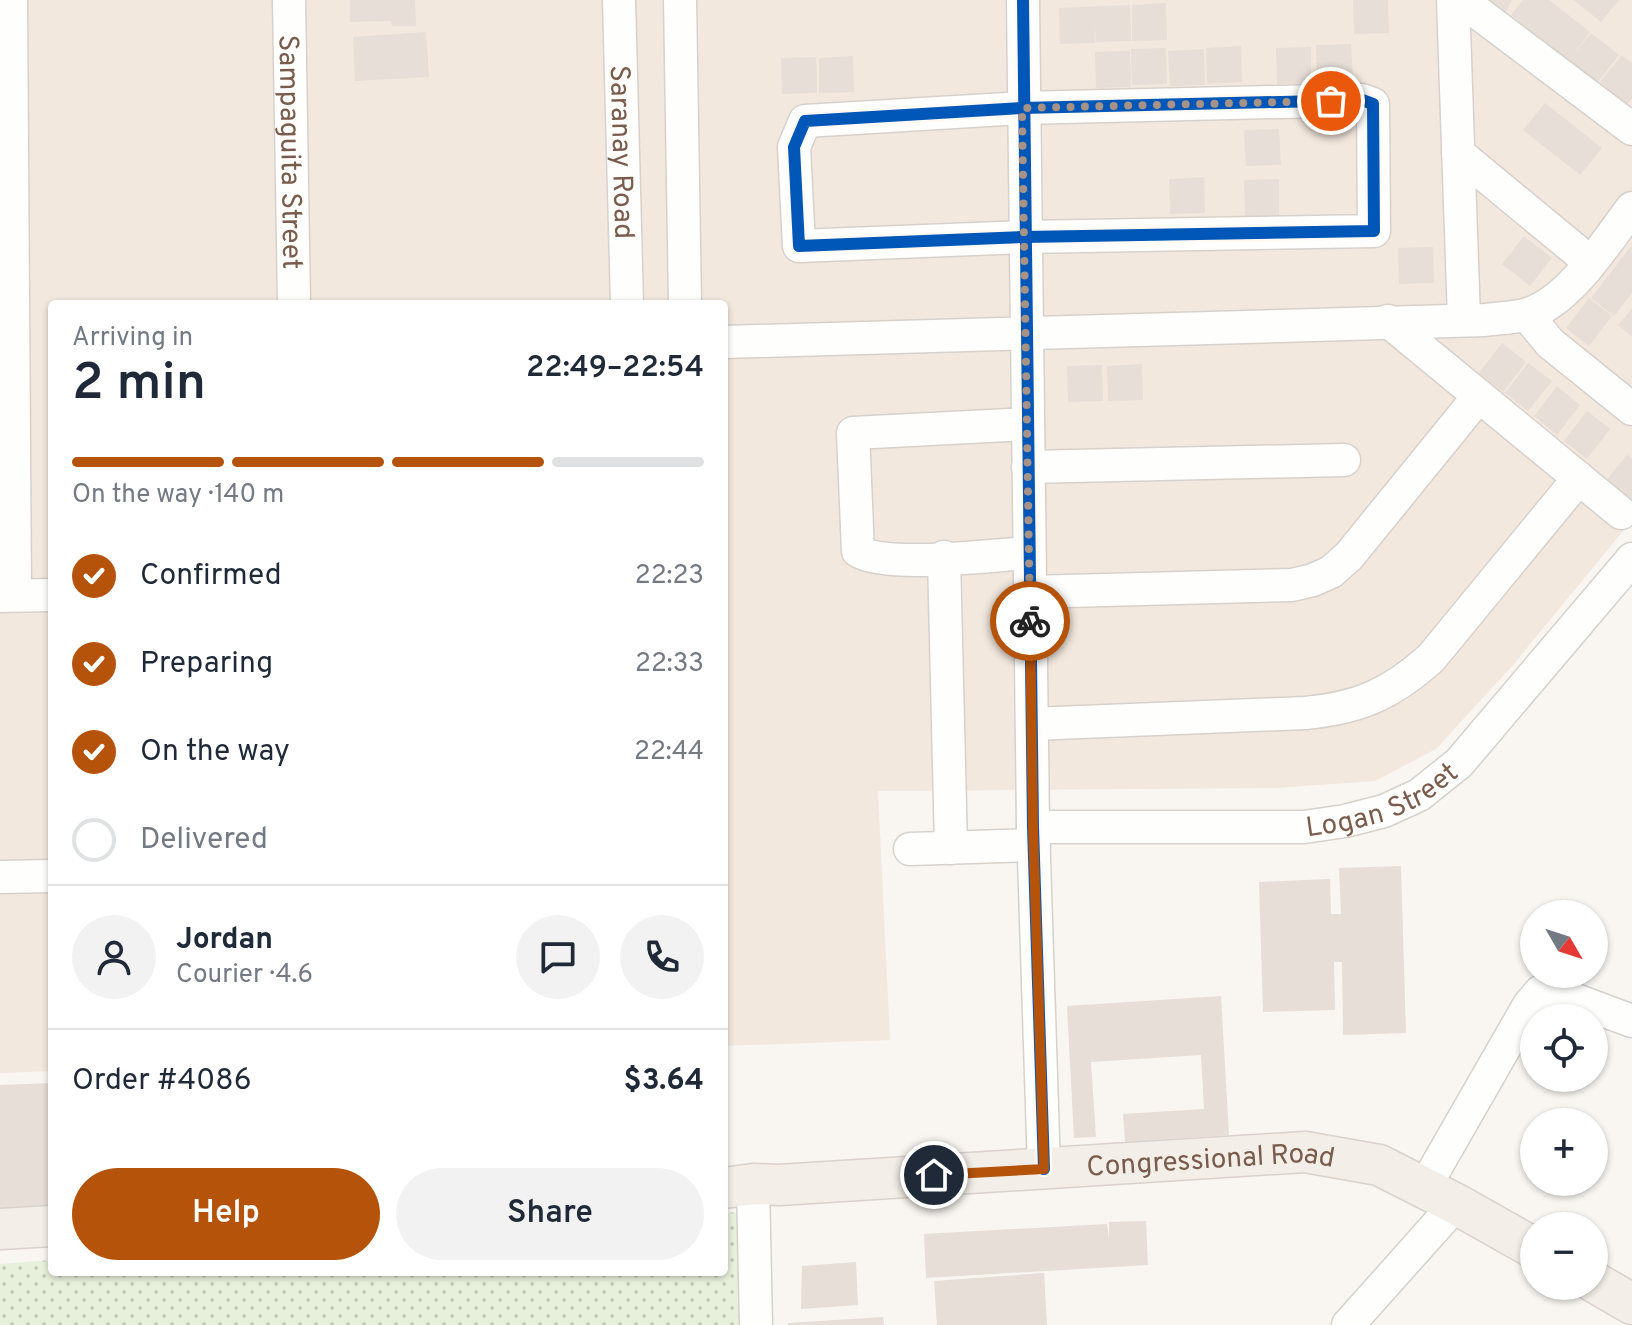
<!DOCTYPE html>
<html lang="en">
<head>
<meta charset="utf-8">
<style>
  body { margin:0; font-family:Overpass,sans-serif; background:#f2f2f3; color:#1f2937; height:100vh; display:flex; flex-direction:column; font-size:30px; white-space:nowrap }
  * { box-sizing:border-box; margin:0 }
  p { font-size:26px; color:#747a83 }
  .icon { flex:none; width:44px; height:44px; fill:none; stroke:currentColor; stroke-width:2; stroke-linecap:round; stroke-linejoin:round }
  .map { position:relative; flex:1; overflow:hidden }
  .details { position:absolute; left:48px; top:300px; width:680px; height:976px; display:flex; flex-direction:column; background:#fff; border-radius:8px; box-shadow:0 2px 6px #0004 }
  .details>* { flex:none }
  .needle { width:52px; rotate:129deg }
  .controls { position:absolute; left:1520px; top:900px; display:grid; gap:16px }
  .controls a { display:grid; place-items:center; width:88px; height:88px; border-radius:50%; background:#fff; box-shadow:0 2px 6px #0004; font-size:40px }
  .pin { position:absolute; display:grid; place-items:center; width:68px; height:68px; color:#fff; margin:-34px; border:4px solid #fff; border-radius:50%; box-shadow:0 2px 8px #0007 }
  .courier { position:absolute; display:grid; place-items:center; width:80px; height:80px; margin:-40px; border:6px solid #b45309; border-radius:50%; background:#fff; color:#222; box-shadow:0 2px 10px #0007 }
  .overview em { font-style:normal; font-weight:600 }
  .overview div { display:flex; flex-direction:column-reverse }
  .overview { display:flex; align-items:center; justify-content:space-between; height:136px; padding:0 24px }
  h1 { font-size:52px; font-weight:600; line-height:60px }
  .bar { display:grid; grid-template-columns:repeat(4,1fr); gap:12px 8px; align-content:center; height:96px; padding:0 24px }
  .bar i { height:10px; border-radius:6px; background:#e0e1e3 }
  .bar .active { background:#b45309 }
  .bar p { grid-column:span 4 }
  .line { display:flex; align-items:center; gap:20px; padding:0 24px; border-top:2px solid #e0e1e3 }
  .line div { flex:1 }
  .round { display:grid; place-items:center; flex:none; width:84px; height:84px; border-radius:42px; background:#f2f2f3 }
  ol { padding:0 24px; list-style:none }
  li { display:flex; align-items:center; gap:24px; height:88px }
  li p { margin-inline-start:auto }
  li .icon { padding:8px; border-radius:50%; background:#b45309; color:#fff; stroke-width:4 }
  li:last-child { color:#747a83 }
  li i { width:44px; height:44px; border:4px solid #e0e1e3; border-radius:50% }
  .cta { display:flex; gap:16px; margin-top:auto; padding:16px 24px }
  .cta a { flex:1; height:92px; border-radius:48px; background:#b45309; color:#fff; font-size:32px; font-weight:600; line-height:92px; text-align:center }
  .cta a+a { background:#f2f2f3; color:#1f2937 }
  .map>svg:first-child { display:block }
  .residential { fill:#f2e8de }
  .grass { fill:url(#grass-dots) }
  .building { fill:#e6ded7 }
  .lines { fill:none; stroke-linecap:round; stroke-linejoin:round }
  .minor-casing { stroke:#d7d1cb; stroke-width:35 }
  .major-casing { stroke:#dad1cc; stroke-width:43 }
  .minor { stroke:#fefefd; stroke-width:32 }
  .major { stroke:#f3eee8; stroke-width:40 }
  .cycleway-casing { stroke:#fffaf3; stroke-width:17 }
  .cycleway { stroke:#0057b8; stroke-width:12 }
  .done { stroke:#a69286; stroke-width:8; stroke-dasharray:0 14.4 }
  .route { stroke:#b45309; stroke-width:10 }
  .labels { text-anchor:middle; stroke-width:6; stroke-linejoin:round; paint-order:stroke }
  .street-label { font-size:28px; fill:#7a5c4d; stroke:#fffaf3 }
</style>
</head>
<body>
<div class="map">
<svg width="1632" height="1325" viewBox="0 0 1632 1325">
  <defs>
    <pattern id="grass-dots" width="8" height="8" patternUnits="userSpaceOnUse" patternTransform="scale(2)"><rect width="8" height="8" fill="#e7f0db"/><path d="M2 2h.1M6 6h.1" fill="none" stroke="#c0c6b4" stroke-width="1.8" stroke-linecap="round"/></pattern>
  </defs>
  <rect width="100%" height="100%" fill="#f9f5f0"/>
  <!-- residential -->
  <path class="residential" d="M0 0H1632V520L1513 665 1436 749 1375 781 1276 788 878 791 890 1040 724 1046V304H52V1071L0 1073Z"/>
  <!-- grass -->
  <path class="grass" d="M744 1212 748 1325H0V1264L52 1260V1272H724V1213Z"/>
  <!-- building -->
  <g class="building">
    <path d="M350 0H415L416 26H392L391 21 350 22Z"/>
    <path d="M1353 0H1388L1389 33 1354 34Z"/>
    <path d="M1482 0H1512L1505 13Z"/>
    <path d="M1523 0H1549L1590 32 1571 58 1591 33 1619 55 1597 83 1511 15Z"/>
    <path d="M1574 0H1619L1601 22Z"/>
    <path d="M1166 3 1167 40 1132 41V5Z"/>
    <path d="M1130 5 1131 41 1096 42 1094 16 1095 43 1060 44 1059 8Z"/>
    <path d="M426 32 429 77 355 81 353 37Z"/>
    <path d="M1351 44 1353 79 1317 81 1316 45Z"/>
    <path d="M1241 46 1242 82 1207 84 1206 48Z"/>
    <path d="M1311 47V83L1277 84 1276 48Z"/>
    <path d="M1166 48 1167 84 1132 85 1131 49Z"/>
    <path d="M1204 49 1205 85 1170 86 1168 51Z"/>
    <path d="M1130 51 1131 87 1096 88 1095 52Z"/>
    <path d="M1622 55 1632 63V99L1627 104 1600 82Z"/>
    <path d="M853 56 854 92 819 93V58Z"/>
    <path d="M816 57 817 93 782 94 781 58Z"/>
    <path d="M1545 103 1602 148 1580 175 1523 130Z"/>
    <path d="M1279 129 1281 165 1246 166 1244 130Z"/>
    <path d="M1204 177 1205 213 1170 214 1169 179Z"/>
    <path d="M1279 179V215L1245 216 1244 180Z"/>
    <path d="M1524 236 1552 258 1530 286 1502 264Z"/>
    <path d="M1632 245V293L1614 316 1591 298Z"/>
    <path d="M1433 247 1434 283 1399 284 1398 248Z"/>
    <path d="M1589 298 1612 316 1589 346 1566 328Z"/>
    <path d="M1632 309V337L1618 325Z"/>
    <path d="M1502 343 1526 362 1503 392 1479 373Z"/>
    <path d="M1528 363 1552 381 1528 411 1505 393Z"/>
    <path d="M1142 364 1143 400 1108 401 1107 366Z"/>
    <path d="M1102 365 1103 401 1068 402 1067 366Z"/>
    <path d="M1557 386 1580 405 1557 435 1534 416Z"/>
    <path d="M1587 411 1610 429 1587 459 1564 441Z"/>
    <path d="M1627 455 1632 459V503L1605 482Z"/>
    <path d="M1401 866 1406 1033 1343 1035 1342 962H1334L1335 1010 1263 1012 1259 882 1330 879 1331 914H1341L1339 868Z"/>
    <path d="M1221 996 1229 1135 1125 1142 1123 1114 1204 1109 1201 1055 1091 1062 1096 1137 1074 1138 1067 1006Z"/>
    <path d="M52 1083V1212L0 1215V1085Z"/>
    <path d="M1146 1221 1148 1265 926 1278 924 1234 1107 1224 1109 1239V1222Z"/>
    <path d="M856 1262 858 1305 801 1309 802 1266Z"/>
    <path d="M1044 1273 1047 1325H937L934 1281Z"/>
    <path d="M883 1317 884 1325H788V1323Z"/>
  </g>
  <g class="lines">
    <!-- minor casing -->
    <g class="minor-casing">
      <g id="minor">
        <path d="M11 0 15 595"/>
        <path id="s1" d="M289 0 294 304"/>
        <path id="s2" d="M619 0 627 304"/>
        <path d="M680 0 685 304"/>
        <path d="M1023 0 1033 827 1044 1169"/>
        <path d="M1453 0 1464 320"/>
        <path d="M1461 0 1632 129"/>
        <path d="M1362 100 1373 104 1374 231 1024 237 799 246 794 147 805 121 1022 108Z"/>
        <path d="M1458 153 1590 262"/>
        <path d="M1527 315 1550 343 1632 409"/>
        <path d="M1388 321 1621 513"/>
        <path d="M724 342 1485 320C1499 318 1515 318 1528 314 1570 301 1606 242 1632 208"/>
        <path d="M1028 424 853 433 858 551C887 569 992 555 1029 553"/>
        <path d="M1028 467 1344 460"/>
        <path d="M944 557 951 848"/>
        <path d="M1030 592 1292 585 1313 580 1331 572 1349 556 1479 396"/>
        <path d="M0 596 52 595"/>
        <path d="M1032 724 1305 713C1359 708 1391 694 1431 658L1579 478"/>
        <path id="s3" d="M1033 827H1304L1345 821 1384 811 1419 795 1459 763 1632 559"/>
        <path d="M910 849 1034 845"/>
        <path d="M0 877 52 876"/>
        <path d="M753 1184 756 1325"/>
        <path d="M1424 1188 1529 1005 1540 992H1554L1632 1021"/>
        <path d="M1348 1325 1456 1204"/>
      </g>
    </g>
    <!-- major casing -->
    <g class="major-casing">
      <g id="major">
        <path id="s4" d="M724 1188 753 1184 779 1185 1305 1152 1379 1165 1456 1204 1534 1248"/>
        <path d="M0 1229 52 1226"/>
        <path d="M1594 1282 1632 1304"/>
      </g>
    </g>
    <!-- minor -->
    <use href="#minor" class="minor"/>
    <!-- major -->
    <use href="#major" class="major"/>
    <!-- cycleway casing -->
    <g class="cycleway-casing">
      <g id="cycleway">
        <path d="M1023 0 1033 827 1044 1169"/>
        <path d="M1362 100 1373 104 1374 231 1024 237 799 246 794 147 805 121 1022 108Z"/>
      </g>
    </g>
    <!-- cycleway -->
    <use href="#cycleway" class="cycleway"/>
  </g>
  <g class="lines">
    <!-- done -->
    <path class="done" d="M1030 621 1022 108 1331 101"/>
    <!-- route -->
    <path class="route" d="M934 1175 1044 1169 1033 827 1030 621"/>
  </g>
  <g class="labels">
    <!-- street labels -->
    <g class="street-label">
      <text dy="10" stroke="none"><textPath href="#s1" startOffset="152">Sampaguita Street</textPath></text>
      <text dy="10" stroke="none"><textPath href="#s2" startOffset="152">Saranay Road</textPath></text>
      <text dy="10" stroke="none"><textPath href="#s3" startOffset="354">Logan Street</textPath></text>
      <text dy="10" stroke="none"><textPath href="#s4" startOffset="488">Congressional Road</textPath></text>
    </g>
  </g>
</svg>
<div class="controls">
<a><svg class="needle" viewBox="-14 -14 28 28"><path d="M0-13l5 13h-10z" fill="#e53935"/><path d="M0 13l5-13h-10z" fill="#747a83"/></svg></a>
<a><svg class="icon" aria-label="locate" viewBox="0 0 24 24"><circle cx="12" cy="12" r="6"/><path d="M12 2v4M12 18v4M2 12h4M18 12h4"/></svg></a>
<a>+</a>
<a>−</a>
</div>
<div class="pin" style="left:1331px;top:101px;background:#ea580c"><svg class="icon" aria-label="bag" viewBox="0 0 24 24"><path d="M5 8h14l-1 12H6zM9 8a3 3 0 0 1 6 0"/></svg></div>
<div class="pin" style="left:934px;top:1175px;background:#1f2937"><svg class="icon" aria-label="home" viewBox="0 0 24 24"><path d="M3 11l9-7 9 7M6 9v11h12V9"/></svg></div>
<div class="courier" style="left:1030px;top:621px"><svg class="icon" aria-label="bike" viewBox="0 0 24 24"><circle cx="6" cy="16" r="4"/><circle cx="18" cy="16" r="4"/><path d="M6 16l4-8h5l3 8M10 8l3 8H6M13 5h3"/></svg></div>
<section class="details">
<div class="overview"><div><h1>2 min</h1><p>Arriving in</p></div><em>22:49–22:54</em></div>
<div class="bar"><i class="active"></i><i class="active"></i><i class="active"></i><i></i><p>On the way · 140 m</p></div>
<ol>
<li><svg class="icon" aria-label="check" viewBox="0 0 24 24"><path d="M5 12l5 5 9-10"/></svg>Confirmed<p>22:23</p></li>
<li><svg class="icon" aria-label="check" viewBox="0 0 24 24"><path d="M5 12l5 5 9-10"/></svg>Preparing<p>22:33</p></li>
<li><svg class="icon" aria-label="check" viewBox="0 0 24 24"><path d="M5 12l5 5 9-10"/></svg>On the way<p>22:44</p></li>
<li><i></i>Delivered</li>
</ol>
<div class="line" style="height:144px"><a class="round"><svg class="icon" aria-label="person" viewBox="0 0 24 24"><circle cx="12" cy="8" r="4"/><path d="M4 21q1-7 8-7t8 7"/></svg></a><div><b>Jordan</b><p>Courier · 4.6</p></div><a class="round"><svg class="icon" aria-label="chat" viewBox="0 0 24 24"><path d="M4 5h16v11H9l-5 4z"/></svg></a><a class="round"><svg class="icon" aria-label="phone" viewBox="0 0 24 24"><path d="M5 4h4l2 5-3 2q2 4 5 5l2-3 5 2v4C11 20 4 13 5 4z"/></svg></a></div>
<div class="line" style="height:104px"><div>Order #4086</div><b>$3.64</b></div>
<div class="cta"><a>Help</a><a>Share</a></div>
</section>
</div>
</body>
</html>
